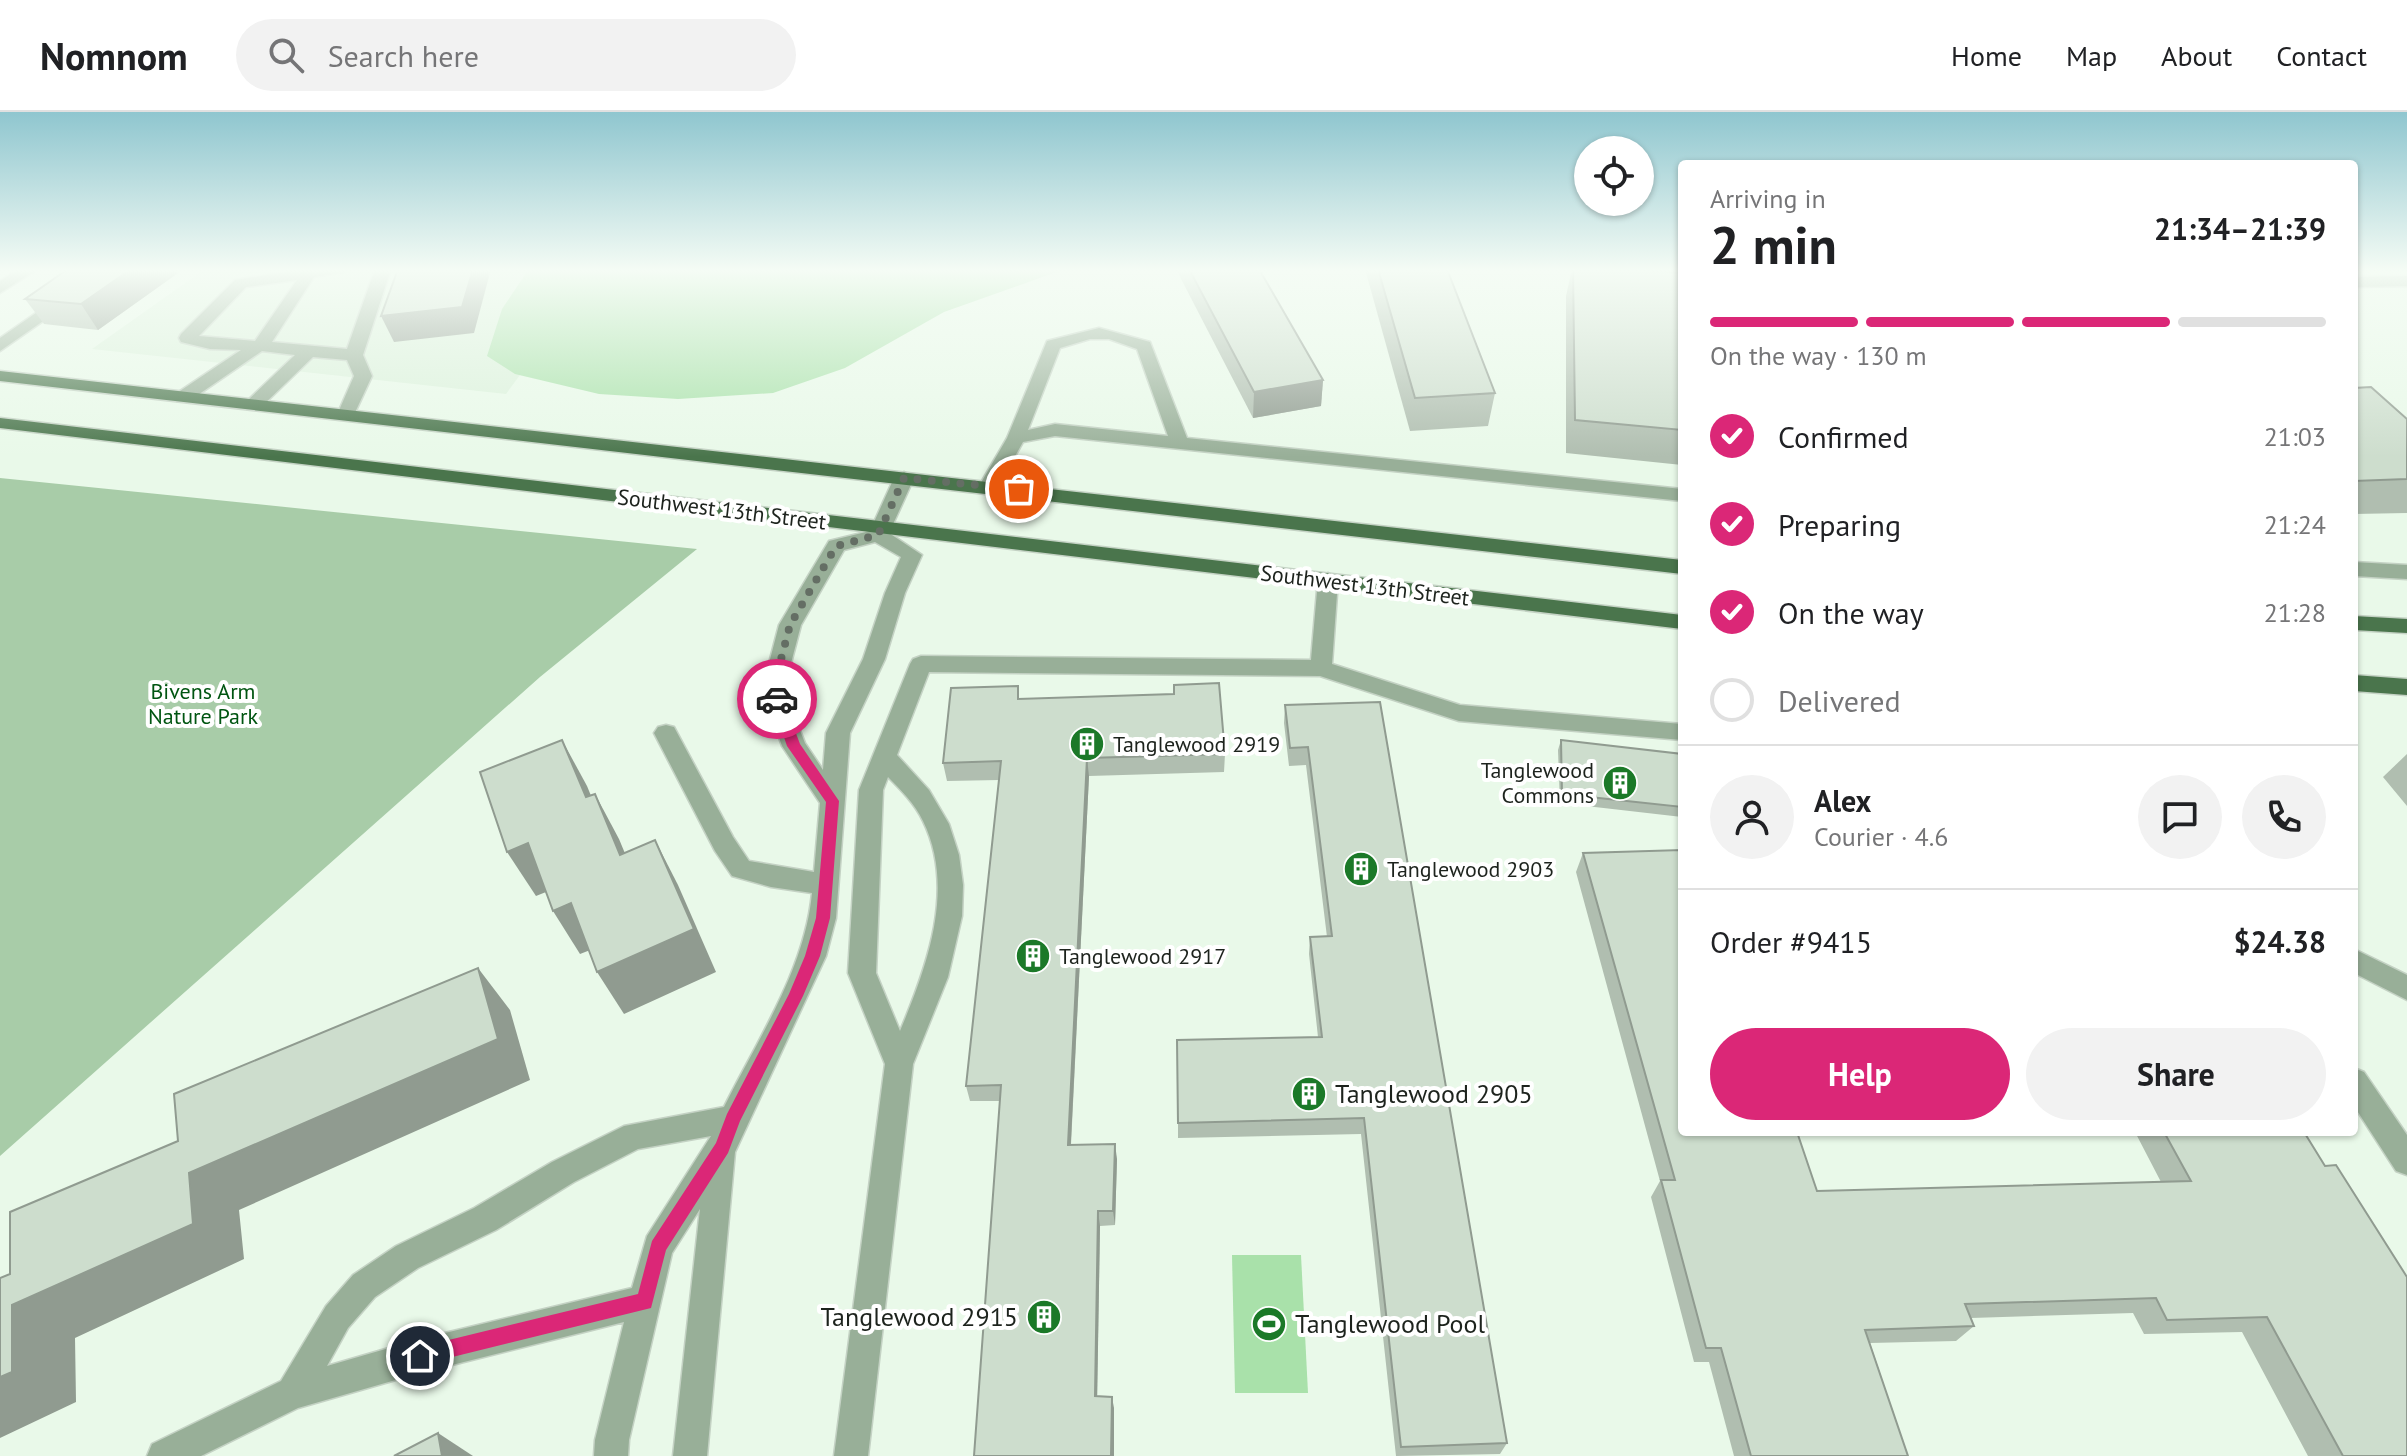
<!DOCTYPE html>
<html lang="en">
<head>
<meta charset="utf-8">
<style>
  body { margin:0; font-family:"PT Sans",sans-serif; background:#f2f2f2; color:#202124; height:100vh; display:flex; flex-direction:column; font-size:30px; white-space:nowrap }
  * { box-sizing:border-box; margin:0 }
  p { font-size:26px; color:#757577 }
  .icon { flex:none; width:44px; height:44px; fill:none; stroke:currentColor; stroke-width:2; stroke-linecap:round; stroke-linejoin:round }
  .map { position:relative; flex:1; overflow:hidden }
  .panel { position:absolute; left:1678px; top:48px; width:680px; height:976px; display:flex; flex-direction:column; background:#fff; border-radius:8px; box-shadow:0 2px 6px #0004 }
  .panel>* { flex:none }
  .tools { position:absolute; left:1574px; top:24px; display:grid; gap:16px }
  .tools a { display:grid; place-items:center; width:80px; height:80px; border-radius:50%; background:#fff; box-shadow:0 2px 6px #0004; font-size:40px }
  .pin { position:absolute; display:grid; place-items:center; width:68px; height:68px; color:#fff; margin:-34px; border:4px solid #fff; border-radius:50%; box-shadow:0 2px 8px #0007 }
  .courier { position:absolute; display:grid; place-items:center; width:80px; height:80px; margin:-40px; border:6px solid #db2777; border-radius:50%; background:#fff; color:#222; box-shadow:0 2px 10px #0007 }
  .headline em { font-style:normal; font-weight:800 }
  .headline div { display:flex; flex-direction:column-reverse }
  .headline { display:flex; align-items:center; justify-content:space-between; height:136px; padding:0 32px }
  h1 { font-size:52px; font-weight:800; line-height:60px }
  .bar { display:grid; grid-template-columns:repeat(4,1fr); gap:12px 8px; align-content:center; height:96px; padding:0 32px }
  .bar i { height:10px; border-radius:6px; background:#e0e0e0 }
  .bar .selected { background:#db2777 }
  .bar p { grid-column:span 4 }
  .line { display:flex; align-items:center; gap:20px; padding:0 32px; border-top:2px solid #e0e0e0 }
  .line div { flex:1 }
  .round { display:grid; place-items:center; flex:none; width:84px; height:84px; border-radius:42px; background:#f2f2f2 }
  ol { padding:0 32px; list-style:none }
  li { display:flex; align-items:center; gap:24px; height:88px }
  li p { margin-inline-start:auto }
  li .icon { padding:8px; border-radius:50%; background:#db2777; color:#fff; stroke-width:4 }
  li:last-child { color:#757577 }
  li i { width:44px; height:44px; border:4px solid #e0e0e0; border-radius:50% }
  .button { display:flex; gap:16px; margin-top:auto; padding:16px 32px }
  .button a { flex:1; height:92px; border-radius:48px; background:#db2777; color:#fff; font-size:32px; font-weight:800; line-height:92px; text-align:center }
  .button a+a { background:#f2f2f2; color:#202124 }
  header { display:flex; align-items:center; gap:48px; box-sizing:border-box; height:112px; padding:0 40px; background:#fff; border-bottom:2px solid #e0e0e0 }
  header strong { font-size:38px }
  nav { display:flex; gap:44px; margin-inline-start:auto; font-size:28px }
  .search { width:560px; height:72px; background:#f2f2f2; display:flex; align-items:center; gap:20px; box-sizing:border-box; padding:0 28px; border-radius:44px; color:#757577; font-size:30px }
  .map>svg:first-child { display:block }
  .built { fill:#dbf1db }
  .green { fill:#a8cca8 }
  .water { fill:#a9e1aa }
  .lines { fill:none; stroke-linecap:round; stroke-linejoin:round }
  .minor-casing { stroke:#c4d2c4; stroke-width:3 }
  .major-casing { stroke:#c4d2c4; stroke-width:3 }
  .minor { fill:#98af98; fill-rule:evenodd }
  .major { fill:#4a754c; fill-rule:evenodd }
  .wall { fill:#b0beb0 }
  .shaded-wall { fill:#909b90 }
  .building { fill:#cdddcd; stroke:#909b90; stroke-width:2 }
  .route { fill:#db2777 }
  .done { stroke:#646e64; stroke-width:8; stroke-dasharray:0 14.4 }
  .labels { text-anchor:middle; stroke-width:8; stroke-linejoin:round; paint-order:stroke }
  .street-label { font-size:22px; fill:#1d231d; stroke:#fff }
  .park-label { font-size:22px; fill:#051; stroke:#fff }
  .poi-label { font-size:22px; fill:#1d231d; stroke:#fff; text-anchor:start }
  .near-poi-label { font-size:26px; fill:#1d231d; stroke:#fff; text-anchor:start }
</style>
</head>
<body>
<header>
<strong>Nomnom</strong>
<div class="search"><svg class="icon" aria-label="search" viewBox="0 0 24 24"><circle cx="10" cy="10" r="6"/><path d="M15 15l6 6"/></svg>Search here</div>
<nav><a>Home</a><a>Map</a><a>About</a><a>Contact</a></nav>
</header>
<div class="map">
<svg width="2407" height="1344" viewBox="0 0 2407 1344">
  <rect width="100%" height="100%" fill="#e9f9e9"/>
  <!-- built -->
  <path class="built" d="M205 157H583L528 252 506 282 92 237Z"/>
  <!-- green -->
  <path class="green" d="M0 366 697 437 540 565 0 1044Z"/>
  <!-- water -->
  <g class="water">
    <path d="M529 157H1065L944 200 845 256 773 281 678 287 599 282 515 262 487 244 502 197Z"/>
    <path d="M1232 1143H1301L1308 1281H1235Z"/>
  </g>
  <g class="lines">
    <!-- minor casing -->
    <g class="minor-casing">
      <g id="minor">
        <path d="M19 157H38L0 181V169Z"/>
        <path d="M99 157H118L0 239V226Z"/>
        <path d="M303 157H346L344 160 314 165 272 230 347 237 375 157H391L363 243 372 264 352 307 346 308 337 303 354 264 347 248 313 245 259 297H247L244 293 247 289 295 243 262 239 189 289H177L174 285 177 281 241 238 210 237 181 230 179 226 181 222 235 168ZM297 168 255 229 199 224 246 175Z"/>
        <path d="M2407 164V174L2354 175V165Z"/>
        <path d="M1099 216 1150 230 1187 326 1682 377V389L1055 324 1023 330 996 378H982L979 374 1007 326 1047 229ZM1090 227H1109L1137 237 1168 324 1055 312 1028 318 1060 236Z"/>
        <path d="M904 360 914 366 889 421 922 443 905 481 885 547 850 621 836 806 826 844 735 1040 707 1344H673L700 1097 672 1141 629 1328 628 1344H594L595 1328 624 1210 420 1261 298 1296 201 1344H147L152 1332 281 1269 326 1194 353 1163 396 1134 474 1096 552 1050 624 1014 724 995C758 927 805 857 812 781L771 775 732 764 715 739 654 621 658 615 666 613 674 615 733 725 749 749 814 760 820 691 782 634 762 578 779 513 829 429 870 419 894 366ZM875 430 901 445 885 481 863 547 826 621 823 658 805 631 784 578 801 513 844 438ZM711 1024 647 1124 632 1176 420 1227 327 1254 348 1216 375 1185 418 1156 496 1118 574 1070 638 1037Z"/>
        <path d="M2354 450 2407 453V467L2354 464Z"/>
        <path d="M1328 461 1338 468 1332 552 1460 593 1682 612V628L1459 609 1320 564 929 560 897 643 929 678 949 712 959 743 963 773 962 804 948 865 913 952 868 1344H834L885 952 848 861 859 678 910 552 913 547 921 544 1311 548 1318 468ZM888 665C901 678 915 692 923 709 956 776 927 855 900 919L876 861 883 678Z"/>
        <path d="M2354 837 2407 863V888L2354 861Z"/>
        <path d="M2354 956 2364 960 2407 1023V1063L2396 1059 2354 994Z"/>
      </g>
    </g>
    <!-- major casing -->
    <g class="major-casing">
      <g id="major">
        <path d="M0 259 1682 448V462L0 269Z"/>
        <path d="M0 306 1682 503V517L0 316Z"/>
        <path d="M2354 504 2407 507V521L2354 518Z"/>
        <path d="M2354 563 2407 567V583L2354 579Z"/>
      </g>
    </g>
    <!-- minor -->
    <use href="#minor" class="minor"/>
    <!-- major -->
    <use href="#major" class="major"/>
  </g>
  <!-- wall -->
  <g class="wall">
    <path d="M68 157H175L178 161 98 218 44 212 25 187Z"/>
    <path d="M1178 157H1259L1323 268 1321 294 1253 306 1179 163Z"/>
    <path d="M1365 157H1447L1495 281 1488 314 1410 319Z"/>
    <path d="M1572 157H1633L1682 161V353L1566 341V184Z"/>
    <path d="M2354 276 2407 307V401L2354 402Z"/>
    <path d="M1020 587 1225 642 1224 660 1089 664 1071 1033 1117 1047 1115 1113 1100 1114 1097 1284 1114 1296V1344L1000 989H970L966 974 999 668 947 669 943 651Z"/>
    <path d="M1380 590 1507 1331 1500 1342 1396 1344 1361 1022 1178 1026V1011L1318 925 1309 842 1310 825H1327L1306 653 1289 654 1284 611 1285 593Z"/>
    <path d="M1561 628 1682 642V705L1560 691 1558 638Z"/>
    <path d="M2407 642V694L2383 665Z"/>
    <path d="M1583 741 1682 1020 1817 1079 2161 1070 2135 1020H2304L2407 1344H2308L2242 1220 2144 1222 2133 1201 1971 1206 1974 1214 1956 1229 1870 1231 1908 1344H1734L1709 1250H1694L1651 1085 1660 1069 1576 760Z"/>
  </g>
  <!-- shaded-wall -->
  <g class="shaded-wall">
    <path d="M131 157H175L178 161 98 218 81 192Z"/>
    <path d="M473 157H491L474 221 394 230 381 204Z"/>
    <path d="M1323 268 1321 294 1253 306 1254 280Z"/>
    <path d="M562 628 587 674 610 730 586 685Z"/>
    <path d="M1087 646 1089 664 1070 1048 1068 1033Z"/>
    <path d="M595 682 619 727 644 787 620 743Z"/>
    <path d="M655 728 678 773 716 860 624 902 597 860Z"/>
    <path d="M528 731 556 776 536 784 507 740Z"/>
    <path d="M571 791 598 835 580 842 553 799Z"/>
    <path d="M478 856 510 898 530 968 239 1098 244 1147 75 1226 76 1290 0 1326V1265L12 1193 189 1061Z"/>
    <path d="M1115 1032 1117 1047 1115 1113 1113 1099Z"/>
    <path d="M1098 1099 1100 1114 1097 1296 1095 1284Z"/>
    <path d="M1112 1285 1114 1296V1344H1111Z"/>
    <path d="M438 1321 473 1344H442Z"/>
  </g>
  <!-- building -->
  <g class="building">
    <path d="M68 157H131L81 192 25 187Z"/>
    <path d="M398 157H473L462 195 381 204Z"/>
    <path d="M1189 157H1259L1323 268 1254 280Z"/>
    <path d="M1378 157H1447L1495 281 1415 286Z"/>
    <path d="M1573 157H1633L1682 161V318L1575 308Z"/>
    <path d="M2371 275 2407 307V367L2354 369V276Z"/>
    <path d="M1219 571 1225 642 1087 646 1068 1033 1115 1032 1113 1099H1098L1095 1284 1112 1285 1111 1344H974L1001 973 966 974 1001 649 943 651 951 576 1018 574V587L1174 582V573Z"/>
    <path d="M1380 590 1507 1331 1401 1335 1364 1006 1178 1011 1177 928 1322 925 1310 825 1332 824 1308 635 1290 636 1285 593Z"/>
    <path d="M562 628 586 685 595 682 620 743 655 728 694 817 597 860 571 791 553 799 528 731 507 740 480 660Z"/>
    <path d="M1561 628 1682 642V695L1562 682Z"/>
    <path d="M1682 738V1020H1797L1817 1079 2191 1069 2164 1020H2304L2325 1054 2336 1053 2407 1165V1344H2343L2267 1205 2167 1208 2156 1186 1965 1192 1974 1214 1865 1218 1908 1344H1751L1721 1236H1706L1661 1068H1675L1583 741Z"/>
    <path d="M478 856 498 927 189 1061 193 1112 12 1193V1260L0 1265V1166L10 1162V1100L178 1029 174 982Z"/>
    <path d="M438 1321 442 1344H394Z"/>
  </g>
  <!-- sky -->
  <linearGradient id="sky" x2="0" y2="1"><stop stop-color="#8fc6cf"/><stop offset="0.46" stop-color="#f5fcf5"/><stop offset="1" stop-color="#f5fcf5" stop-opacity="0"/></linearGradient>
  <rect width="2407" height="345" fill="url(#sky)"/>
  <!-- route -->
  <path class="route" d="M777 582 783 587 800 632 839 689 830 806 820 844 803 884 740 1009 728 1041 666 1138 651 1196 420 1253 413 1250 411 1244 413 1238 420 1235 638 1182 652 1129 716 1031 727 1002 789 882 805 844 816 806 826 690 787 634 771 587Z"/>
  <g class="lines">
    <!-- done -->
    <path class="done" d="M777 587 773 578 790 513 836 434 878 423 904 366 1019 377"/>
  </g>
  <!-- icons -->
  <defs>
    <g id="building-disc" transform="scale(1.8)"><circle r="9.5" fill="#1b7928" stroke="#fff"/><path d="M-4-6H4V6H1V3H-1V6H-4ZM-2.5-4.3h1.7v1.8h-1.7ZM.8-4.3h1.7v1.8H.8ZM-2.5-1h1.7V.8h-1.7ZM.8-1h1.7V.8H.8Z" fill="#fff"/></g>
    <g id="stadium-disc" transform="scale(1.8)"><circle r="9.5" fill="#1b7928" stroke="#fff"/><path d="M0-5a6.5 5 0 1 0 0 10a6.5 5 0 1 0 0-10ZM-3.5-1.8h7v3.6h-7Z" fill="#fff"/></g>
  </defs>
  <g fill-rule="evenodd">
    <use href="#building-disc" x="1087" y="632"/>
    <use href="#building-disc" x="1620" y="671"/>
    <use href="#building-disc" x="1361" y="757"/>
    <use href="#building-disc" x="1033" y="844"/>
    <use href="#building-disc" x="1309" y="982"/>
    <use href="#building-disc" x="1044" y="1205"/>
    <use href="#stadium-disc" x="1269" y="1212"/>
  </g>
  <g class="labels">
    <!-- street labels -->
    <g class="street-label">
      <text transform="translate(722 397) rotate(7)" y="8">Southwest 13th Street</text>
      <text transform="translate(1365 473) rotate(7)" y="8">Southwest 13th Street</text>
    </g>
    <!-- park labels -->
    <g class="park-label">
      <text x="203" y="587">Bivens Arm<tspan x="203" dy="25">Nature Park</tspan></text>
    </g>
    <!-- poi labels -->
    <g class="poi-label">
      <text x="1113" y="640">Tanglewood 2919</text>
      <text x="1594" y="666" text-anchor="end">Tanglewood<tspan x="1594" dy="25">Commons</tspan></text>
      <text x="1387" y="765">Tanglewood 2903</text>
      <text x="1059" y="852">Tanglewood 2917</text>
    </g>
    <!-- near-poi labels -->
    <g class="near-poi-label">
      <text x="1335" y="991">Tanglewood 2905</text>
      <text x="1018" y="1214" text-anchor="end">Tanglewood 2915</text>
      <text x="1295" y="1221">Tanglewood Pool</text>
    </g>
  </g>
</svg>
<div class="tools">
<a><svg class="icon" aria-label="locate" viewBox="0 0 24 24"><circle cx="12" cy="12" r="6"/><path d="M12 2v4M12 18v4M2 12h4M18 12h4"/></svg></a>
</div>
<div class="pin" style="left:1019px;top:377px;background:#ea580c"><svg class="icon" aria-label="bag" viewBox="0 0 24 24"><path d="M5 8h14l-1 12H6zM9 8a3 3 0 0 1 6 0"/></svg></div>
<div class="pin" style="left:420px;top:1244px;background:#1f2937"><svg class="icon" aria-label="home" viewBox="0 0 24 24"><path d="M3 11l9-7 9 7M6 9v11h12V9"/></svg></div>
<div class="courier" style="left:777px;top:587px"><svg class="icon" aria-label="car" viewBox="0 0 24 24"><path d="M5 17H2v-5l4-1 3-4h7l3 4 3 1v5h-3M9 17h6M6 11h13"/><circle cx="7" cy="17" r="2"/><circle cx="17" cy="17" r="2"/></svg></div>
<section class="panel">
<div class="headline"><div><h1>2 min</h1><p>Arriving in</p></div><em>21:34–21:39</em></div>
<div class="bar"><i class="selected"></i><i class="selected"></i><i class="selected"></i><i></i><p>On the way · 130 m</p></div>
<ol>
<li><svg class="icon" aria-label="check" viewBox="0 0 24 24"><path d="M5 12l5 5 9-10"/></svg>Confirmed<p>21:03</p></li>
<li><svg class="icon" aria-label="check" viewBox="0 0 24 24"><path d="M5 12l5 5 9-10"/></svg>Preparing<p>21:24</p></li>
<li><svg class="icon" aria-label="check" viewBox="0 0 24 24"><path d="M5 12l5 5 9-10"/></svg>On the way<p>21:28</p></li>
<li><i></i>Delivered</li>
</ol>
<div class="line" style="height:144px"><a class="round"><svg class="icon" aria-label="person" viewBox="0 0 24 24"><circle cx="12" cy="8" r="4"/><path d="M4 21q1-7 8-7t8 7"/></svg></a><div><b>Alex</b><p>Courier · 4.6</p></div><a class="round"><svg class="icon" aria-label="chat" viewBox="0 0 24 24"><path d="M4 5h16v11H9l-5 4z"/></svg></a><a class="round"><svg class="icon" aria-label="phone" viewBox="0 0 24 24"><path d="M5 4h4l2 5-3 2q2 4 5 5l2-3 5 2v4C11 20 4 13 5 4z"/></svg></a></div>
<div class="line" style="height:104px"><div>Order #9415</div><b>$24.38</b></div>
<div class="button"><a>Help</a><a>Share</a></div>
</section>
</div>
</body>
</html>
